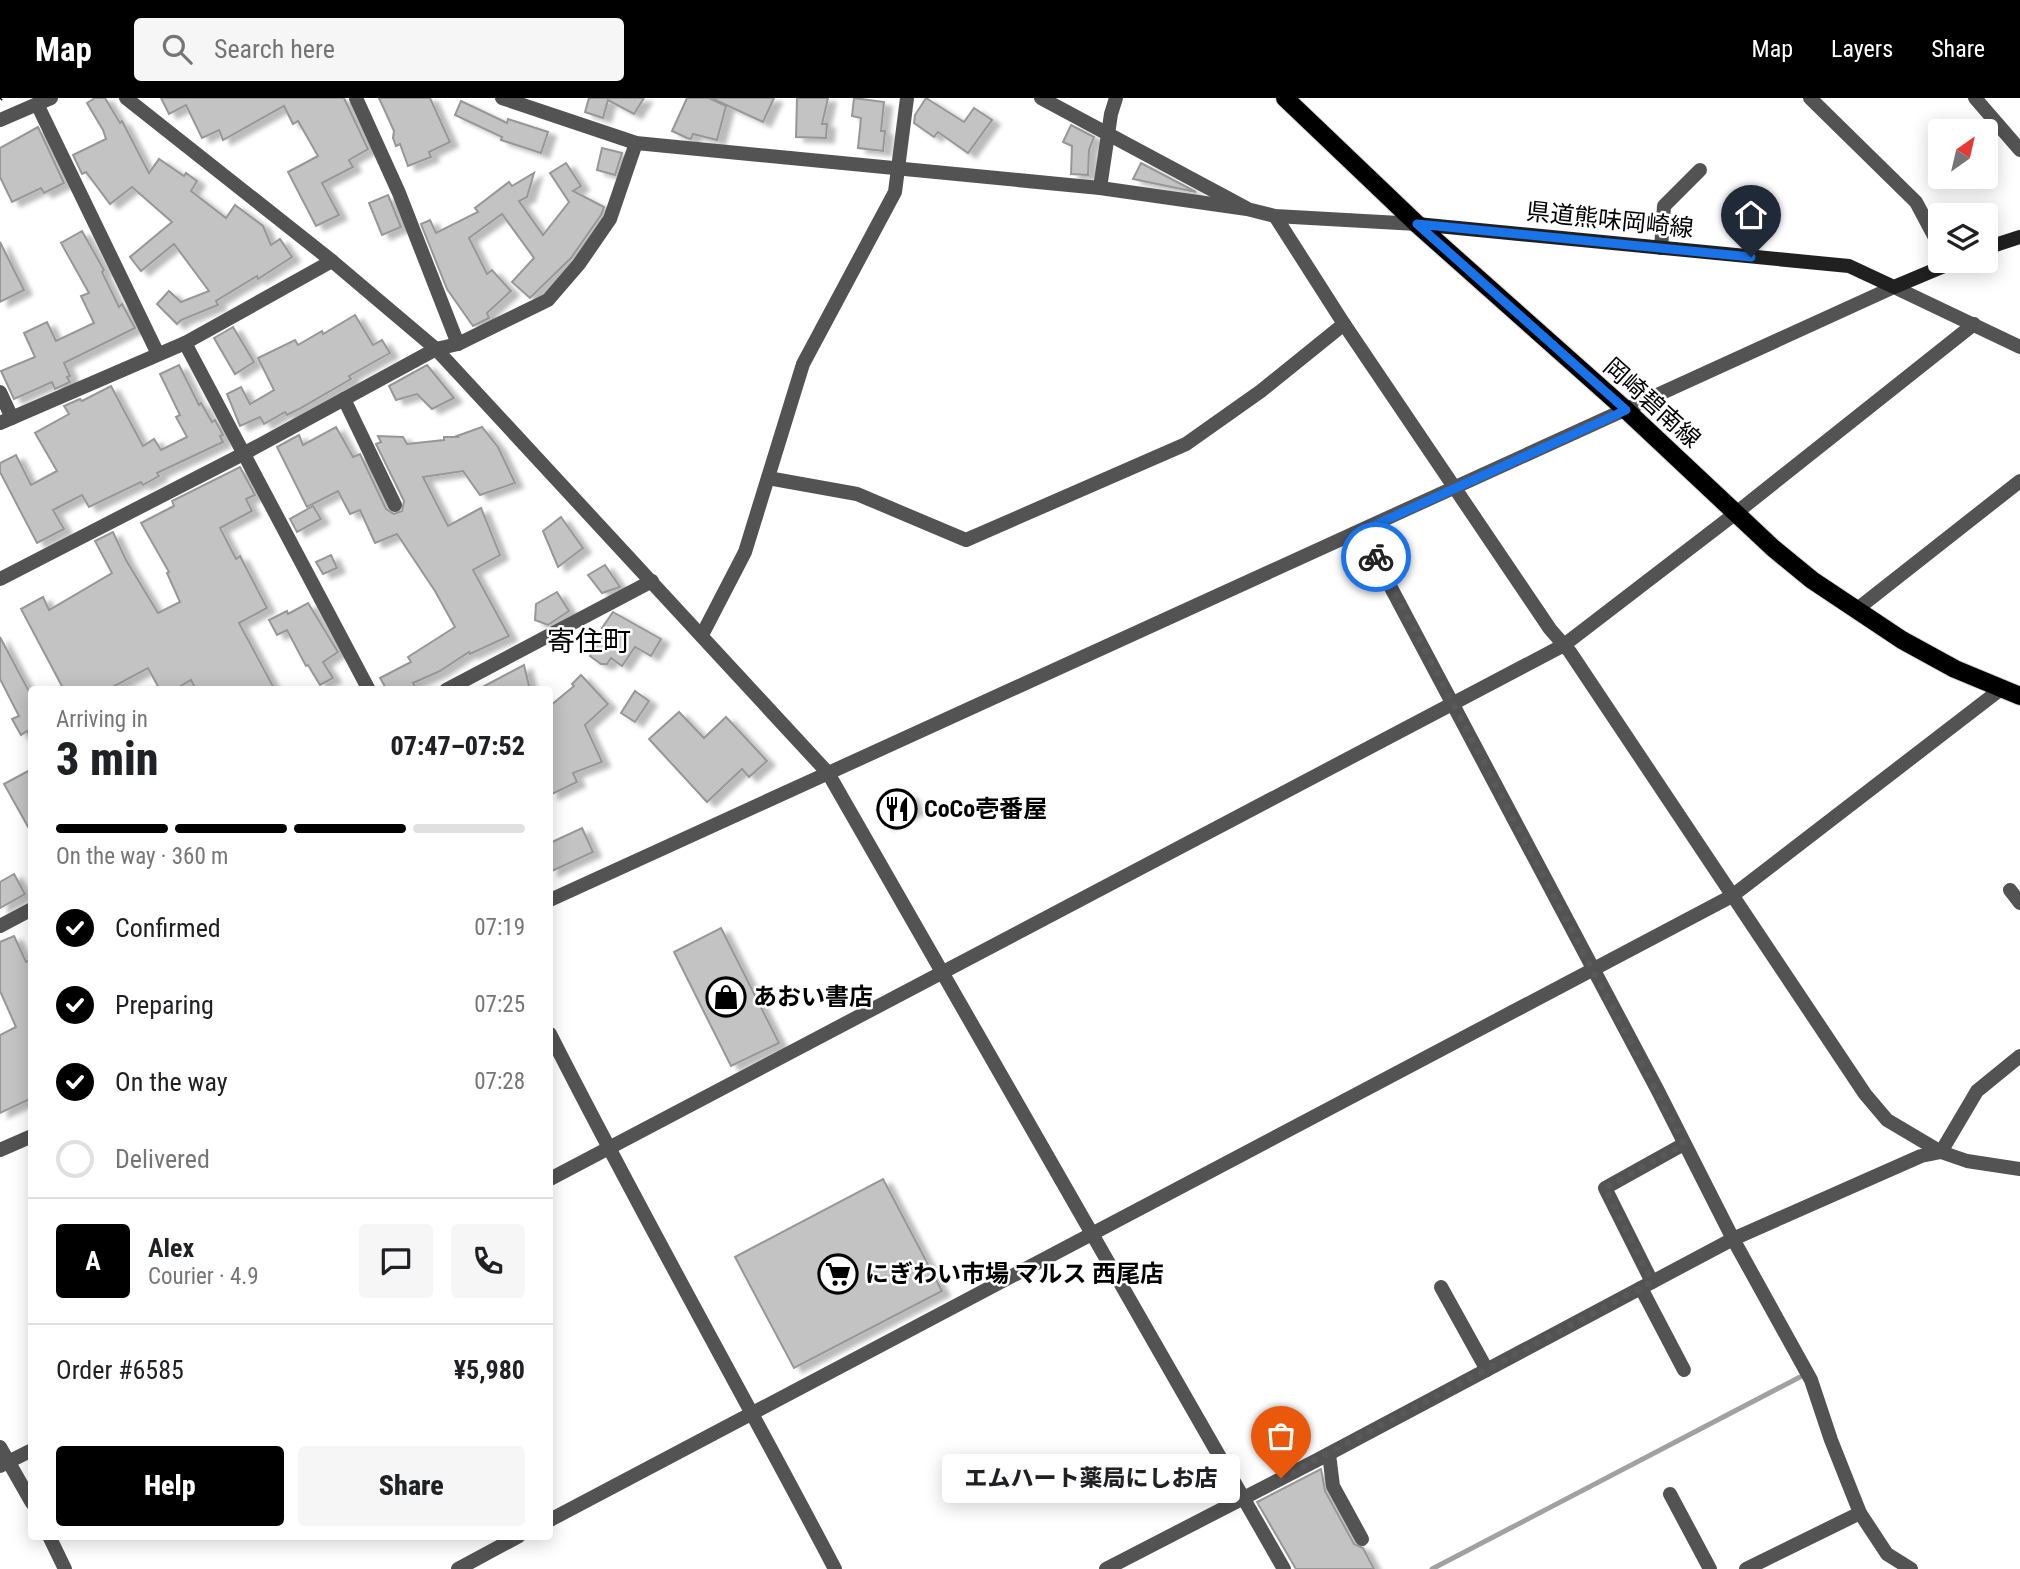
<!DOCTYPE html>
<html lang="en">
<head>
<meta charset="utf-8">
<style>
  body { margin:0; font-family:"Roboto Condensed","Noto Sans JP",sans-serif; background:#f6f6f6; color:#202124; height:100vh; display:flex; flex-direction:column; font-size:26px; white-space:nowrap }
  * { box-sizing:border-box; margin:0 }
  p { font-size:23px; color:#757577 }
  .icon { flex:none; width:38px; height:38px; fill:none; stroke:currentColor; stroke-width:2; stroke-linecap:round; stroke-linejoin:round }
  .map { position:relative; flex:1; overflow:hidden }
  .panel { position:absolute; left:28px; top:588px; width:525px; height:854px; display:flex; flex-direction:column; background:#fff; border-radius:7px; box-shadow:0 4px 18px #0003 }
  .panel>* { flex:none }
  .needle { width:46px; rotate:34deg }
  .fabs { position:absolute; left:1928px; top:21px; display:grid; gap:14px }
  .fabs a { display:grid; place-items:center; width:70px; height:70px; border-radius:7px; background:#fff; box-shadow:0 4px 18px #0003; font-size:35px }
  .pin { position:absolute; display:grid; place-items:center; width:60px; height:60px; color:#fff; margin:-72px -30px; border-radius:50% 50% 50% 0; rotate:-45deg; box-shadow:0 0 7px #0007 }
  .pin .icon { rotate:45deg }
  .courier { position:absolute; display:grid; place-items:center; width:70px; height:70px; margin:-35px; border:5px solid #1a73e8; border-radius:50%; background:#fff; color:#222; box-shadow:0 2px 9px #0007 }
  .bubble { position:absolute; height:49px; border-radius:7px; background:#fff; box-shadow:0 4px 18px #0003; font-size:23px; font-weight:800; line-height:49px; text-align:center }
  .overview em { font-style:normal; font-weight:800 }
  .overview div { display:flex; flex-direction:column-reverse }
  .overview { display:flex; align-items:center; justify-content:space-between; height:119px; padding:0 28px }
  h1 { font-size:46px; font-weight:800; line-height:52px }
  .bar { display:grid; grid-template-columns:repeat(4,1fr); gap:10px 7px; align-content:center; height:84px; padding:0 28px }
  .bar i { height:9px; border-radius:5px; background:#e0e0e0 }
  .bar .selected { background:#000 }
  .bar p { grid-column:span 4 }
  .line { display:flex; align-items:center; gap:18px; padding:0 28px; border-top:2px solid #e0e0e0 }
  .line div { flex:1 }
  .round { display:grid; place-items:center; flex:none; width:74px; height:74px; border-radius:7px; background:#f6f6f6 }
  ol { padding:0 28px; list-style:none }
  li { display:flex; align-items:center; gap:21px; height:77px }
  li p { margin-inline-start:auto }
  li .icon { padding:7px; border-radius:50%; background:#000; color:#fff; stroke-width:4 }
  li:last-child { color:#757577 }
  li i { width:38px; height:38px; border:4px solid #e0e0e0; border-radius:50% }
  .button { display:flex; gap:14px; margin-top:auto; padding:14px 28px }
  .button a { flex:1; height:80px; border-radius:7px; background:#000; color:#fff; font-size:28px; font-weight:800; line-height:80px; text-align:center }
  .button a+a { background:#f6f6f6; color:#202124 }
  header { display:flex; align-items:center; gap:42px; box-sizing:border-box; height:98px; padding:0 35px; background:#000; color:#fff }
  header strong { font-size:33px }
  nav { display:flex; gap:38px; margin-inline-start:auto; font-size:24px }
  .search { width:490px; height:63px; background:#f6f6f6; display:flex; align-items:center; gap:18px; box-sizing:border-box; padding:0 24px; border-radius:7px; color:#757577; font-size:26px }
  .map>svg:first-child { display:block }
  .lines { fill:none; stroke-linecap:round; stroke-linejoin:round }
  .stream { stroke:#a1a1a1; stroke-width:5 }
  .building { fill:#c3c3c3; stroke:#979797; stroke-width:2; filter:url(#shadow) }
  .primary-casing { stroke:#dbdbdb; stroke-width:20 }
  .minor { stroke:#535353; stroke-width:14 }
  .tertiary { stroke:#535353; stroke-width:14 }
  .secondary { stroke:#202020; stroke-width:14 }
  .primary { stroke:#000; stroke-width:18 }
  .rail { stroke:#000; stroke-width:5; stroke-dasharray:10 3.5 2 3.5; stroke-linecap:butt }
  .done { stroke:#595959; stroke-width:7; stroke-dasharray:0 12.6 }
  .route { stroke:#1a73e8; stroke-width:9 }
  .labels { text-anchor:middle; stroke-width:5; stroke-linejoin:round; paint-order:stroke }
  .street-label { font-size:24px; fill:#000; stroke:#fff }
  .poi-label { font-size:24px; font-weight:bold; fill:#000; stroke:#fff; text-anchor:start }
  .quarter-label { font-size:28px; fill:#000; stroke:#fff }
</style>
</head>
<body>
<header>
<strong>Map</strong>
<div class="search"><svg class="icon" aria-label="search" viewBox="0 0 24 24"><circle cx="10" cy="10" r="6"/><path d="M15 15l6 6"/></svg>Search here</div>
<nav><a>Map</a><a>Layers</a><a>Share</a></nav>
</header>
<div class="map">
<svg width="2020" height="1471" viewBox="0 0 2020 1471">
  <defs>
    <filter id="shadow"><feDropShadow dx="8" dy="4.5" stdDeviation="2" flood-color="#0004"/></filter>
  </defs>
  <rect width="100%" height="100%" fill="#fff"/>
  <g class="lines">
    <!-- stream -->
    <path class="stream" d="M1432 1471 1800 1279"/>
  </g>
  <!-- building -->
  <g class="building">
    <path d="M95 0H105L120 25 122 23 149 75 159 61 184 78 186 75 197 83 191 93 226 120 235 107 263 128 271 147 280 141 292 159 258 181 257 178 216 203 218 207 181 222 177 226 157 206 169 193 181 204 209 193 174 146 141 173 130 159 172 124 132 89 110 106 86 74 82 76 73 57 106 41 103 32 87 5Z"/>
    <path d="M161 0H344L368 51 349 62 353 69 322 85 339 117 316 128 288 74 318 58 298 23 293 26 284 8 223 42 219 32 202 40 186 7 169 16Z"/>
    <path d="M379 0H430L450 44 429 54 431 59 408 68 400 46 396 48 393 40 394 33Z"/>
    <path d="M589 0H644L634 16 608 2 603 20 585 14Z"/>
    <path d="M687 0H709L726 8 717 42 693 36 691 41 687 40 672 33Z"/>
    <path d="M711 0H774L763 24Z"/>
    <path d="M797 0H828L822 26H827L826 40 796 39Z"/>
    <path d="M854 0 884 4 881 33H885L883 53 858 50 861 20 852 18Z"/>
    <path d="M926 0 964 24 974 10 992 22 968 55 938 34 934 39 914 25 915 17Z"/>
    <path d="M461 3 507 25 508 21 548 34 541 55 501 42 502 39 455 17Z"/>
    <path d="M1071 27 1094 39 1089 52 1088 77 1071 76 1072 48 1063 44Z"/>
    <path d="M38 29 64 85 44 95 41 90 12 104 0 79V50Z"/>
    <path d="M602 50 622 55 615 77 597 72Z"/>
    <path d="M566 65 581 88 573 93 604 109 601 117 571 160 530 200 512 184 534 160 502 116 469 140 487 176 492 172 511 193 487 215 489 220 473 228 447 191 421 126 430 122 436 135 478 114 475 110 509 84 512 88 534 75 527 99 519 103 543 137 569 104 550 75Z"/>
    <path d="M1141 65 1196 94 1133 81Z"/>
    <path d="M388 97 401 129 382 137 369 105Z"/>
    <path d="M82 133 104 172 102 174 119 209 122 206 135 230 64 265 70 278 67 279 70 284 55 291 52 284 14 301 1 273 35 259 24 235 47 224 56 243 94 225 81 198 89 195 61 145Z"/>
    <path d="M0 144 24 192 0 204Z"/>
    <path d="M355 217 373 247 382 242 390 255 349 278 351 281 299 311 287 317 285 314 264 326 260 319 240 328 227 296 241 289 250 306 274 292 258 260 295 242 298 247 322 233 323 236Z"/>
    <path d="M233 229 254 264 235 276 214 240Z"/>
    <path d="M179 267 199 307 201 305 212 324 215 322 223 337 220 338 223 344 157 375 159 378 143 387 141 384 89 409 82 397 53 412 64 431 37 445 0 374V365L16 357 31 387 57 373 35 335 69 316 64 308 80 301 82 303 111 288 143 348 154 341 161 352 187 339 176 319 180 317 160 276Z"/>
    <path d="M427 267 454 300 432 311 417 296 396 302 389 288Z"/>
    <path d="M336 329 353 359 360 356 386 411 394 416 402 413 404 403 376 346 381 344 378 338 403 339 407 346 444 342V339H459L457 338 482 329 498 349 515 385 480 397 463 373 423 379 448 428 481 410 500 457 473 472 509 538 470 556 469 554 440 573 413 585 417 592H387L380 580 411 564 408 559 455 529 435 493 397 436 375 445 360 412 350 416 338 393 307 409 277 349 299 337 303 347Z"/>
    <path d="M240 369 255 397 246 401 252 413 220 430 236 461 240 458 267 510 239 525 275 592H196L191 582 174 592H160L148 570 107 592H64L21 511 43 499 49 512 112 475 95 443 113 434 126 462 158 515 180 504 167 475 169 474 141 425 174 408 172 403Z"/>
    <path d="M313 408 321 421 297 434 290 421Z"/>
    <path d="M561 419 583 450 558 469 543 433Z"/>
    <path d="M331 457 337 470 323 476 316 464Z"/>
    <path d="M605 467 620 489 602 495 588 477Z"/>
    <path d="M557 494 569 513 548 527 535 522 536 506Z"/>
    <path d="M308 505 338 554 323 564 333 580 320 587 308 567 306 568 287 532 277 537 269 522 287 513 288 516Z"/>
    <path d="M613 514 661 541 651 558 635 549 622 568 611 560 607 566H601L590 558 607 533 602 530Z"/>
    <path d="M0 539 32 599V641L27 633 21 637 12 621 19 618 0 581Z"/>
    <path d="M524 567 530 592H477Z"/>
    <path d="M581 577 608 606 585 627 602 664 573 675 577 684 550 697V608L574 588 572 586Z"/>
    <path d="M635 593 649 603 635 624 621 615Z"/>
    <path d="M679 614 704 640 726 619 767 663 749 679 742 671 707 704 649 641Z"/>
    <path d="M32 671V736L4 686Z"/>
    <path d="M909 696 917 711 885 727 877 712Z"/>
    <path d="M582 730 593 754 550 774V745Z"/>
    <path d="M14 776 25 796 0 810V784Z"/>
    <path d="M721 830 779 945 731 968 674 854Z"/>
    <path d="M14 838 26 864 32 861V1000L0 1015V937L16 929 0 893V844Z"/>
    <path d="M883 1081 942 1193 794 1270 735 1159Z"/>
    <path d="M1321 1371 1325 1393 1354 1446 1363 1450 1374 1471H1296L1257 1404Z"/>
  </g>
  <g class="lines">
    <!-- primary casing -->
    <g class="primary-casing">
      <path id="primary" d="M1285 0 1417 126 1626 312 1773 450 1812 482 1902 542 1955 571 2020 598"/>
    </g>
    <!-- minor -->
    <g class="minor">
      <path d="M356 0 399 95 458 246"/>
      <path d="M1041 0 1246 110"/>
      <path d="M1810 0 1916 104 1941 151"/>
      <path d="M1975 0 2020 52"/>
      <path d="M37 6 158 256"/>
      <path d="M1100 90 1111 16 1116 0"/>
      <path d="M1275 118 1344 226 1550 531 1570 554 1865 996 1887 1022 1941 1054 1967 1063 2020 1071"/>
      <path d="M1661 150 1664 108 1700 72"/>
      <path d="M1894 189 2020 249"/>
      <path d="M185 245 369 592"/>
      <path d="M0 294 12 320"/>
      <path d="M344 301 395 407"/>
      <path d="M0 325 185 245 332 163"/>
      <path d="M768 380 857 396 966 442 1186 346 1261 293 1344 226"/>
      <path d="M1364 432 1380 469 1658 993 1733 1141 1811 1282 1831 1342 1860 1415 1887 1456 1911 1471"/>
      <path d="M0 481 245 355 436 251 458 246 548 202 579 166 610 121 636 45"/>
      <path d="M1856 512 2020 383"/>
      <path d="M702 537 745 454 803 266 895 94 907 0"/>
      <path d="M446 592 652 483"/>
      <path d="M828 675 1284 1471"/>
      <path d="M2010 792 2020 805"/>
      <path d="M0 828 32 811"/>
      <path d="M550 936C641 1116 741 1292 835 1471"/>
      <path d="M550 1081 1564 547 1736 415 1974 226"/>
      <path d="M1652 1184 1605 1090 1684 1046"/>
      <path d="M1441 1189 1487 1272"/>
      <path d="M1641 1190 1684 1272"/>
      <path d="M0 1349 32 1405"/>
      <path d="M1329 1356 1333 1388 1362 1441"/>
      <path d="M0 1368 32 1352"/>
      <path d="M1670 1396 1710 1471"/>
      <path d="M49 1438 65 1471"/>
      <path d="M1106 1471 1319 1361 1733 1141 1921 1058 1941 1054 1977 993 2020 958"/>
      <path d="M1746 1471 1860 1415"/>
    </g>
    <!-- tertiary -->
    <g class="tertiary">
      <path d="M126 0 332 163 436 251 828 675"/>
      <path d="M502 0 636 45 1100 90 1247 111 1275 118 1417 126"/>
      <path d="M0 22 51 0"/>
      <path d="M550 802 1894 189"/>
      <path d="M0 1052 32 1038"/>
      <path d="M550 1422 1732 798 2001 591"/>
      <path d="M458 1471 519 1438"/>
    </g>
    <!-- secondary -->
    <g class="secondary">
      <path d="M1417 126 1849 168 1894 189 1956 163"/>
      <path d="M1986 150 2020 139"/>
    </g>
    <!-- primary -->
    <use href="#primary" class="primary"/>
    <!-- rail -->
    <path class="rail" d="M0 1 1 0"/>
  </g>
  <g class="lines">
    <!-- done -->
    <path class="done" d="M1281 1380 1652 1184 1605 1090 1684 1046 1376 459"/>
    <!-- route -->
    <path class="route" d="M1376 459 1364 432 1626 312 1417 126 1751 159"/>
  </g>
  <!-- icons -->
  <defs>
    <g id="restaurant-ring" transform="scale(2.0125)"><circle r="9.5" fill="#fff" stroke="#000" stroke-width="1.5"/><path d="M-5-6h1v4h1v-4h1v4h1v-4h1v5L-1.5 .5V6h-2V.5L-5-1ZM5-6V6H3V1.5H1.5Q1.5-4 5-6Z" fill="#000"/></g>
    <g id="shop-ring" transform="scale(2.0125)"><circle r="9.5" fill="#fff" stroke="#000" stroke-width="1.5"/><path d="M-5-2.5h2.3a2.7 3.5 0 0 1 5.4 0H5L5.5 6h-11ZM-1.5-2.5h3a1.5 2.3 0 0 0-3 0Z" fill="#000"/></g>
    <g id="supermarket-ring" transform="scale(2.0125)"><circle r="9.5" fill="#fff" stroke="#000" stroke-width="1.5"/><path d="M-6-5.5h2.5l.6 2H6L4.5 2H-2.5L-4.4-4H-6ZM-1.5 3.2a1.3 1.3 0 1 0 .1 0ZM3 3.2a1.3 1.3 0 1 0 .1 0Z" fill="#000"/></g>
  </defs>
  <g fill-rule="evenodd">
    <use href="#restaurant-ring" x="897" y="711"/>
    <use href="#shop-ring" x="726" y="899"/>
    <use href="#supermarket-ring" x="838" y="1176"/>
  </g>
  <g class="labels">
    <!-- street labels -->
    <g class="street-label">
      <text transform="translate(1610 122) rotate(6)" y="8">県道熊味岡崎線</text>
      <text transform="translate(1652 305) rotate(42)" y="8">岡崎碧南線</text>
    </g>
    <!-- poi labels -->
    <g class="poi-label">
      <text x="924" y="719">CoCo壱番屋</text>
      <text x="753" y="907">あおい書店</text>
      <text x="865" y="1184">にぎわい市場 マルス 西尾店</text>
    </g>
    <!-- quarter labels -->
    <g class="quarter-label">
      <text x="589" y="553">寄住町</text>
    </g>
  </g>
</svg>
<div class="fabs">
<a><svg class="needle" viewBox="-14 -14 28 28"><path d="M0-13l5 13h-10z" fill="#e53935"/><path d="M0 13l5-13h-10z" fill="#757577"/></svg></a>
<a><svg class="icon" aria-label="layers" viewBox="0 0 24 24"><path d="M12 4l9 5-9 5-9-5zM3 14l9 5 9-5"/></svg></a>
</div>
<div class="pin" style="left:1281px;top:1380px;background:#ea580c"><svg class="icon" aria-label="bag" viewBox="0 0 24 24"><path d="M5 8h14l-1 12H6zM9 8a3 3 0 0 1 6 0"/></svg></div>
<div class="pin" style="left:1751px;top:159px;background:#1f2937"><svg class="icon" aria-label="home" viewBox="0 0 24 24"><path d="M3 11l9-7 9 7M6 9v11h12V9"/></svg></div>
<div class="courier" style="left:1376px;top:459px"><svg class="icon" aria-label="bike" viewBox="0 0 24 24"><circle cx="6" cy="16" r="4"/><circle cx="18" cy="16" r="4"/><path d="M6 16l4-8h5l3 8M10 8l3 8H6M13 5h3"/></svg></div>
<div class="bubble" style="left:942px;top:1356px;width:298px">エムハート薬局にしお店</div>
<section class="panel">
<div class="overview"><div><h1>3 min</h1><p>Arriving in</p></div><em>07:47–07:52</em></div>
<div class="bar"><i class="selected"></i><i class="selected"></i><i class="selected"></i><i></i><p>On the way · 360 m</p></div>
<ol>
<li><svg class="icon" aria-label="check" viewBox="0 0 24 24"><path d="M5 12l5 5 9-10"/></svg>Confirmed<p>07:19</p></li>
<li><svg class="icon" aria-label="check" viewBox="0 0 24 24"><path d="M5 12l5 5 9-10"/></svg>Preparing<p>07:25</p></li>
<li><svg class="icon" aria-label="check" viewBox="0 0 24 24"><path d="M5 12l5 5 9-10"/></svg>On the way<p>07:28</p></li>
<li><i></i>Delivered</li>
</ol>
<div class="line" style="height:126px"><b class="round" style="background:#000;color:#fff">A</b><div><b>Alex</b><p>Courier · 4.9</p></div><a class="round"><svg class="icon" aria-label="chat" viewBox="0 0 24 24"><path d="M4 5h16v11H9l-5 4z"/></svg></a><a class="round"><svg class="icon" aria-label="phone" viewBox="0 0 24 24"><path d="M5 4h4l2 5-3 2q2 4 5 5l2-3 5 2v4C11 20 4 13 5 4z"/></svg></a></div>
<div class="line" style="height:91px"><div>Order #6585</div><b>¥5,980</b></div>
<div class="button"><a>Help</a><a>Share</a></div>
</section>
</div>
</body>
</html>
